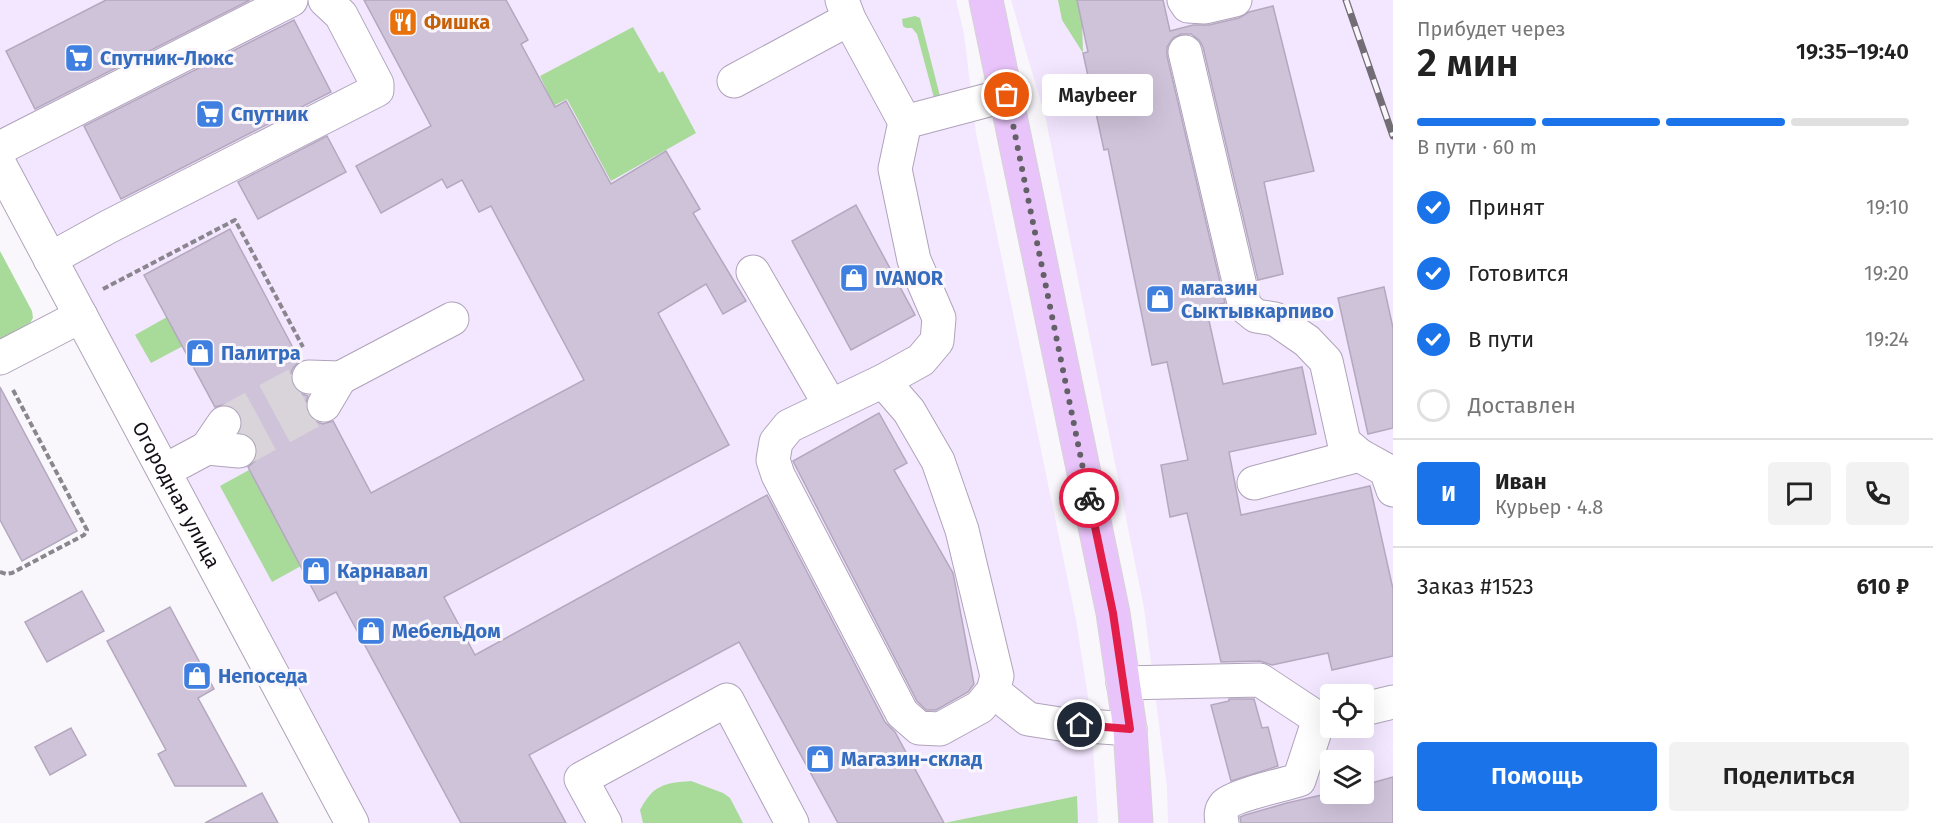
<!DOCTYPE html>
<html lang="ru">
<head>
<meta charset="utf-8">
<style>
  body { margin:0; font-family:"Fira Sans",sans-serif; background:#f2f2f2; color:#222; height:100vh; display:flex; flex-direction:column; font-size:22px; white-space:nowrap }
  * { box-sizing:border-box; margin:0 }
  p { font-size:20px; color:#767676 }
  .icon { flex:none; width:33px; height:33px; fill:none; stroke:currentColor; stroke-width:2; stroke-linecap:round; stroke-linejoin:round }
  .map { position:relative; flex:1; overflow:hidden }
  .details { display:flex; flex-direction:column; background:#fff; width:540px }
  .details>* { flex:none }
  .fabs { position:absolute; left:1320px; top:684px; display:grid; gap:12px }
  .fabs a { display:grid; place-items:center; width:54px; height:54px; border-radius:6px; background:#fff; box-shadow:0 6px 24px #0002; font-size:30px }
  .pin { position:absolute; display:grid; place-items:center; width:51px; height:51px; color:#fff; margin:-26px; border:3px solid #fff; border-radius:50%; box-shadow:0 2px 6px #0007 }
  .courier { position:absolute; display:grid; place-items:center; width:60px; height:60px; margin:-30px; border:4px solid #e11d48; border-radius:50%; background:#fff; color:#222; box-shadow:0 2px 8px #0007 }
  .bubble { position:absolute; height:42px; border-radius:6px; background:#fff; box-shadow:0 6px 24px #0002; font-size:20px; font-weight:600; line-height:42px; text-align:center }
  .summary em { font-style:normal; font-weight:600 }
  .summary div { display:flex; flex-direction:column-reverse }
  .summary { display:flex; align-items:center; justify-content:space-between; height:102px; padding:0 24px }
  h1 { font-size:39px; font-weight:600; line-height:45px }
  .bar { display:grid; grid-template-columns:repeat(4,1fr); gap:9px 6px; align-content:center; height:72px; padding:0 24px }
  .bar i { height:8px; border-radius:4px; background:#e0e0e0 }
  .bar .current { background:#1a73e8 }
  .bar p { grid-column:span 4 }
  .line { display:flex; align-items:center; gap:15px; padding:0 24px; border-top:2px solid #e0e0e0 }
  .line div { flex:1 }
  .round { display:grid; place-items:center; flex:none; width:63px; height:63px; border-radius:6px; background:#f2f2f2 }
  ol { padding:0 24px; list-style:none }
  li { display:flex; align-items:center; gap:18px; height:66px }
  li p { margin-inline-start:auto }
  li .icon { padding:6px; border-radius:50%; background:#1a73e8; color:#fff; stroke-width:4 }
  li:last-child { color:#767676 }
  li i { width:33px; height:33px; border:3px solid #e0e0e0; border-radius:50% }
  .action { display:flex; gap:12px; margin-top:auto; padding:12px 24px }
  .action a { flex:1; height:69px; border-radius:6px; background:#1a73e8; color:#fff; font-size:24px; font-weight:600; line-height:69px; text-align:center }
  .action a+a { background:#f2f2f2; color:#222 }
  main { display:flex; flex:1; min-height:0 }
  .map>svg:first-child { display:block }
  .built { fill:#f3e6ff; fill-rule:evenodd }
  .green { fill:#a8da99 }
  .building { fill:#cfc3da; stroke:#b4a8bf; stroke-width:1.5 }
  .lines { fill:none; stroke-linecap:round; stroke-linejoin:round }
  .minor-tunnel { stroke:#d8d4da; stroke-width:33; stroke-dasharray:33 16; stroke-linecap:butt }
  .minor-casing { stroke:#afa3ba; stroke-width:35 }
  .major-casing { stroke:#d5d4d5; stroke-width:35 }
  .path { stroke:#8a868d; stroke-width:4; stroke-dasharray:6 3; stroke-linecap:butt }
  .minor { stroke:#fff; stroke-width:33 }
  .major { stroke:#e9c4fa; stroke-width:33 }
  .rail-casing { stroke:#736e75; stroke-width:7 }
  .rail { stroke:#faf7fc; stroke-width:4.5; stroke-dasharray:14; stroke-linecap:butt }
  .done { stroke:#646067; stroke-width:6; stroke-dasharray:0 10.8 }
  .route { stroke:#e11d48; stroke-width:8 }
  .labels { text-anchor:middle; stroke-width:6; stroke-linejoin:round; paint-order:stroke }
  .food-label { font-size:20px; font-weight:bold; fill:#c56008; stroke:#faf7fc; text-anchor:start }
  .shop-label { font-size:20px; font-weight:bold; fill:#366cbe; stroke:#faf7fc; text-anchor:start }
  .street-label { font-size:20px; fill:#140f17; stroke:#faf7fc }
</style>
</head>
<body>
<main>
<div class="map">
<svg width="1393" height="823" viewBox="0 0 1393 823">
  <rect width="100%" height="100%" fill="#faf7fc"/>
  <!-- built -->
  <g class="built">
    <path d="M0 0H956L964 34 976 133 1076 620 1091 716 1098 823H369L0 134Z"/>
    <path d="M1011 0H1393V823H1168L1167 787 1144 608 1046 120ZM1330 694H1364V728H1330ZM1330 760H1364V794H1330Z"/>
  </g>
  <!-- green -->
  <g class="green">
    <path d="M1058 0H1077L1082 22 1083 53 1062 20Z"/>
    <path d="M915 16 920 18 921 22 940 96 934 98 917 34 912 28H906L903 26 902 19Z"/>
    <path d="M633 27 659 73 663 71 696 133 611 181 567 99 549 108 542 96 548 93 540 76Z"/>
    <path d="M0 251 32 311 33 318 30 323 0 339Z"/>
    <path d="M167 317 183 346 151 363 135 335Z"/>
    <path d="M249 470 301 566 272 582 220 486Z"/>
    <path d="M691 781 723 793 730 798 743 823H643L640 810C653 785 664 783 691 781Z"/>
    <path d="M1077 796 1078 823H944Z"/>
  </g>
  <!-- building -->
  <g class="building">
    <path d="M106 0H250L35 109 6 51Z"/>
    <path d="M364 0H506L528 40 521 44 555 107 566 101 611 184 666 151 700 209 693 213 746 301 723 314 706 284 658 313 729 445 444 597 475 655 767 495 885 722 895 732 944 823H838L739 642 529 755 566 823H461L336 592 319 601 248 467 255 461 258 452 256 443 250 436 240 432 243 424 241 414 235 408 226 404 215 407 144 275 230 229 300 361 293 368 290 376 292 385 299 393 308 396 305 405 308 415 314 421 323 424 333 421 371 493 584 380 491 206 479 212 462 180 447 188 442 179 381 213 356 166 431 126Z"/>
    <path d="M1077 0H1163L1170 31 1193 25H1209L1239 18 1249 12 1273 6 1314 171 1264 182 1283 274 1258 280 1203 47 1199 40 1191 34H1181L1173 38 1167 47V56L1225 303 1206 307 1223 384 1302 367 1316 434 1229 452 1241 515 1370 486 1393 589V656L1332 670 1328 653 1272 665 1260 661 1221 662 1187 513 1170 517 1161 465 1188 460 1167 362 1152 365 1108 149 1104 150 1083 53 1088 52Z"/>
    <path d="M294 20 331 92 121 199 84 126Z"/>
    <path d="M327 136 346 172 258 219 238 182Z"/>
    <path d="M856 205 915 315 851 350 792 241Z"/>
    <path d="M1384 287 1393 328V428L1368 434 1338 298Z"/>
    <path d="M0 387 77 531 22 561 0 520Z"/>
    <path d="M879 413 907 463 894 470 953 573 955 583 974 684 968 692 936 710H926L917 701 793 461Z"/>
    <path d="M82 591 104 631 47 662 25 622Z"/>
    <path d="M170 607 214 689 198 698 246 786H175L158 754 166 750 107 641Z"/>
    <path d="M1229 699H1254L1262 728 1268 727 1278 766 1231 781 1211 705 1229 701Z"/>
    <path d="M71 728 86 755 50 775 35 747Z"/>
    <path d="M1393 777V823H1241L1240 817 1245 815 1287 803 1330 793 1364 794V785Z"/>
    <path d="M262 793 278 823H205Z"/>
  </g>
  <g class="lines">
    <!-- minor-tunnel -->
    <g class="minor-tunnel">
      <path d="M224 423 309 377"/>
      <path d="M239 451 324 405"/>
    </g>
    <!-- minor casing -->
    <g class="minor-casing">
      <g id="minor">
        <path d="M842 0 849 19 905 122 895 169 914 260 939 318 937 341 921 360 883 381 789 426 776 442 773 460 778 475 902 713 919 728 940 729 980 707 993 691 997 676 962 530 938 461 909 411 883 381"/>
        <path d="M1184 0 1188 6 1205 7 1235 0"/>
        <path d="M1185 52 1245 307 1256 316 1275 319 1307 341 1326 361 1344 442 1359 455 1386 470 1393 490"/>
        <path d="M734 81 849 19"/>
        <path d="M905 122 1007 95"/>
        <path d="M0 148 291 0"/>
        <path id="s1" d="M0 165 352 823"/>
        <path d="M50 259 108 227 377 90V84L341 15 325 0"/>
        <path d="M753 272 830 405"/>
        <path d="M0 358 81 316"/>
        <path d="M309 377 340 378 452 319"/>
        <path d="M324 405 340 378"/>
        <path d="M207 448 224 423"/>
        <path d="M164 471 207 448 239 451"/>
        <path d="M1254 483 1359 455"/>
        <path d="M1123 683 1260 680 1319 719 1330 716"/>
        <path d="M993 691 1028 719 1060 724 1130 729"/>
        <path d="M1364 709 1393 702"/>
        <path d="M605 823 581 779 727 700 792 823"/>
        <path d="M1222 823C1221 816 1220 811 1225 805 1233 796 1285 784 1299 780L1319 719"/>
      </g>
    </g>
    <!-- major casing -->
    <g class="major-casing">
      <path id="major" d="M986 0 1113 613 1130 729 1136 823"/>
    </g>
    <!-- path -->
    <g class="path">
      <path d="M103 289 235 220 303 347"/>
      <path d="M0 572 6 574 12 573 84 535 87 530 12 388"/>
    </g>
    <!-- minor -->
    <use href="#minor" class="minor"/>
    <!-- major -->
    <use href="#major" class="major"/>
    <!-- rail casing -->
    <g class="rail-casing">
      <path id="rail" d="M1346 0 1393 136"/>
    </g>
    <!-- rail -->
    <use href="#rail" class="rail"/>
  </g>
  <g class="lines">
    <!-- done -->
    <path class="done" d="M1007 95 1089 498"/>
    <!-- route -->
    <path class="route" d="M1080 725 1130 729 1113 613 1089 498"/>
  </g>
  <!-- icons -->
  <defs>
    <g id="restaurant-square" transform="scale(1.5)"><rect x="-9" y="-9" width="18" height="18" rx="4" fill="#e8710a" stroke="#faf7fc"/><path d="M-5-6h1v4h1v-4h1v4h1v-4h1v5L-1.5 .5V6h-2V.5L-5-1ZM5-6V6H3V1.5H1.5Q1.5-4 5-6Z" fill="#fff"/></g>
    <g id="supermarket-square" transform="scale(1.5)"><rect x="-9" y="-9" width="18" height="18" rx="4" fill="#3f7fe0" stroke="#faf7fc"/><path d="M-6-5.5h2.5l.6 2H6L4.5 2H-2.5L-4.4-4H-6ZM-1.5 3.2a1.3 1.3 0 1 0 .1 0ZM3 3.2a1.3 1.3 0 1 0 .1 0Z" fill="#fff"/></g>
    <g id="shop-square" transform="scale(1.5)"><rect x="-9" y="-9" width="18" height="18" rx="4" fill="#3f7fe0" stroke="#faf7fc"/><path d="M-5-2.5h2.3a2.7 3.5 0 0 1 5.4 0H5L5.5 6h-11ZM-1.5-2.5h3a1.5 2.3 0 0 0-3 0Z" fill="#fff"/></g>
  </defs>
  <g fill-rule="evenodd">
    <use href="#restaurant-square" x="403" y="22"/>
    <use href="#supermarket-square" x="79" y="58"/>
    <use href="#supermarket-square" x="210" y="114"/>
    <use href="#shop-square" x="854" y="278"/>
    <use href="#shop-square" x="1160" y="299"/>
    <use href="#shop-square" x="200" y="353"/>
    <use href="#shop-square" x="316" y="571"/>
    <use href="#shop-square" x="371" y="631"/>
    <use href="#shop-square" x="197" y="676"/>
    <use href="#shop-square" x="820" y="759"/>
  </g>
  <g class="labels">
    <!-- food labels -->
    <g class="food-label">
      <text x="424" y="29">Фишка</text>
    </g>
    <!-- shop labels -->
    <g class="shop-label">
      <text x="100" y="65">Спутник-Люкс</text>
      <text x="231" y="121">Спутник</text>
      <text x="875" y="285">IVANOR</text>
      <text x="1181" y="295">магазин<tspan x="1181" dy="23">Сыктывкарпиво</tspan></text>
      <text x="221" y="360">Палитра</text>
      <text x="337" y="578">Карнавал</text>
      <text x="392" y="638">МебельДом</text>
      <text x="218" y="683">Непоседа</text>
      <text x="841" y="766">Магазин-склад</text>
    </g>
    <!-- street labels -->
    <g class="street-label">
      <text dy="7" stroke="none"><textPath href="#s1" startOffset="374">Огородная улица</textPath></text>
    </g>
  </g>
</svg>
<div class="fabs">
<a><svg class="icon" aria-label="locate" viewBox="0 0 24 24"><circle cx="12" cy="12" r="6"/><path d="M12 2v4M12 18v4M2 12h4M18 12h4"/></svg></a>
<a><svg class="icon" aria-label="layers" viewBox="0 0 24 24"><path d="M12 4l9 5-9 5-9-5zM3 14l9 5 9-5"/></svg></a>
</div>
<div class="pin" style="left:1007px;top:95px;background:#ea580c"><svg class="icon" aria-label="bag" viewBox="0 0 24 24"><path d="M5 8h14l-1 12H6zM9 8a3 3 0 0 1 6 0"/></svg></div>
<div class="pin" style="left:1080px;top:725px;background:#1f2937"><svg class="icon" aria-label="home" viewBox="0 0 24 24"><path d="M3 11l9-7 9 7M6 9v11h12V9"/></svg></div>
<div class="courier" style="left:1089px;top:498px"><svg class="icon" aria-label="bike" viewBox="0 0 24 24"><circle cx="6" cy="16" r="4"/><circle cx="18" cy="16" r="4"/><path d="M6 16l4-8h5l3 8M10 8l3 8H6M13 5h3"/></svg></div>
<div class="bubble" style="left:1042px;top:74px;width:111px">Maybeer</div>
</div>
<section class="details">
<div class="summary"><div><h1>2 мин</h1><p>Прибудет через</p></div><em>19:35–19:40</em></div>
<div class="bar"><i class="current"></i><i class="current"></i><i class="current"></i><i></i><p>В пути · 60 m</p></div>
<ol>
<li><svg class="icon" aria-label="check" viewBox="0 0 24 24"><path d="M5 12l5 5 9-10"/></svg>Принят<p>19:10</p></li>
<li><svg class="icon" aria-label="check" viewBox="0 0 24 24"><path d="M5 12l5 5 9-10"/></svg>Готовится<p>19:20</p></li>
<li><svg class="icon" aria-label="check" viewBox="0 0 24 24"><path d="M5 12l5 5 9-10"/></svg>В пути<p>19:24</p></li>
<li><i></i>Доставлен</li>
</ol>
<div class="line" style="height:108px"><b class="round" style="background:#1a73e8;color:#fff">И</b><div><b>Иван</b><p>Курьер · 4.8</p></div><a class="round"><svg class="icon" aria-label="chat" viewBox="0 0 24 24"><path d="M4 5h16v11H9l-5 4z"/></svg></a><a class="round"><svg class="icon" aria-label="phone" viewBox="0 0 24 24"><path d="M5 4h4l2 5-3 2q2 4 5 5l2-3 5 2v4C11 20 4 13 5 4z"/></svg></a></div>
<div class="line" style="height:78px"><div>Заказ #1523</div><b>610 ₽</b></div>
<div class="action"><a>Помощь</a><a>Поделиться</a></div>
</section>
</main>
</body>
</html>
